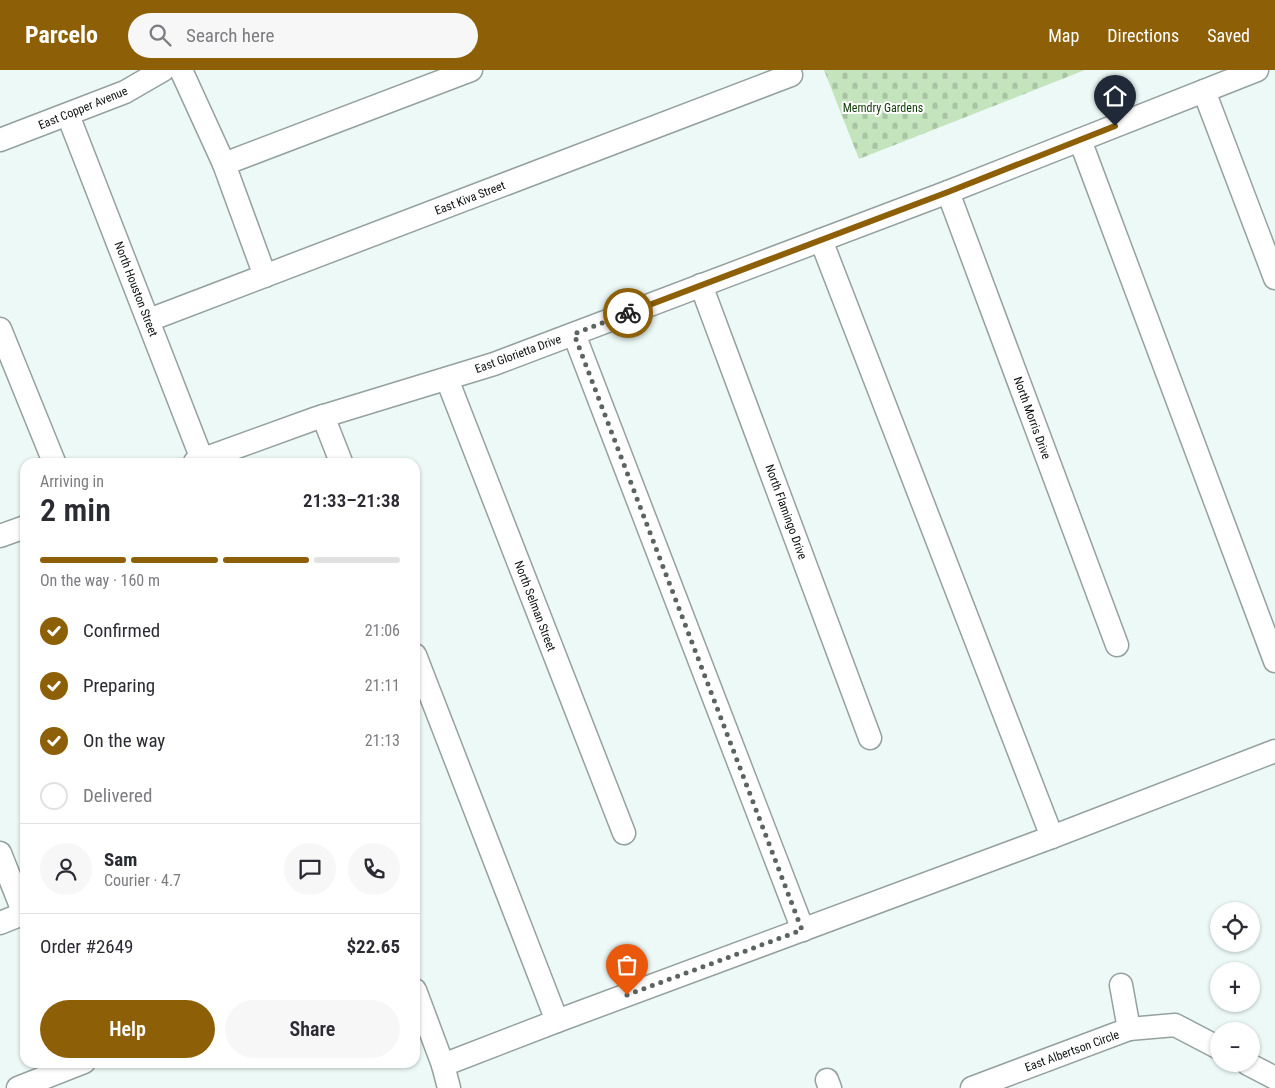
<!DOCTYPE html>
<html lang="en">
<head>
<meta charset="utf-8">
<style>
  body { margin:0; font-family:"Roboto Condensed",sans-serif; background:#f7f7f7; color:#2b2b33; height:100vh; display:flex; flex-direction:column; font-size:19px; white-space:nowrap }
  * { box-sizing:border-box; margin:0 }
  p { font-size:16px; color:#7c7c81 }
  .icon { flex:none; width:28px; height:28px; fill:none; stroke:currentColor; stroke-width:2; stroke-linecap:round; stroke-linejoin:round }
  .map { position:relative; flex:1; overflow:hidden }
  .sheet { position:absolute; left:20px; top:388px; width:400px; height:610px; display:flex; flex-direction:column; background:#fff; border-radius:15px; box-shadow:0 1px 4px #0004 }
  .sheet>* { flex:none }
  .controls { position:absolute; left:1210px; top:832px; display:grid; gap:10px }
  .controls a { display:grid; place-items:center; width:50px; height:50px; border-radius:50%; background:#fff; box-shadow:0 1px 4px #0004; font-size:25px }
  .pin { position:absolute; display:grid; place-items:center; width:42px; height:42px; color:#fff; margin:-51px -21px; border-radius:50% 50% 50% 0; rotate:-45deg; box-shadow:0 0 5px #0007 }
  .pin .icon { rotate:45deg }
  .courier { position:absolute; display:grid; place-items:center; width:50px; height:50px; margin:-25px; border:4px solid #8d5f06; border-radius:50%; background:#fff; color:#222; box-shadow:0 1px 6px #0007 }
  .head em { font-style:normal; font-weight:600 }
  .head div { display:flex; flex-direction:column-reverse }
  .head { display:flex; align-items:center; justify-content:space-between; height:85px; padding:0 20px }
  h1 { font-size:32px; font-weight:600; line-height:38px }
  .bar { display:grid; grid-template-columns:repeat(4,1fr); gap:8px 5px; align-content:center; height:60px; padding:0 20px }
  .bar i { height:6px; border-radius:4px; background:#e1e1e2 }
  .bar .active { background:#8d5f06 }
  .bar p { grid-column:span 4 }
  .line { display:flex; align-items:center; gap:12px; padding:0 20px; border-top:1px solid #e1e1e2 }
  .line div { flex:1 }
  .round { display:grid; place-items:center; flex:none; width:52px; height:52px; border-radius:26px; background:#f7f7f7 }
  ol { padding:0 20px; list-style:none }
  li { display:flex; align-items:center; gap:15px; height:55px }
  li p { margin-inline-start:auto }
  li .icon { padding:5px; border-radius:50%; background:#8d5f06; color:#fff; stroke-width:4 }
  li:last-child { color:#7c7c81 }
  li i { width:28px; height:28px; border:2px solid #e1e1e2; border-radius:50% }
  .action { display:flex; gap:10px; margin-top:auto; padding:10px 20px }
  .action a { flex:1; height:58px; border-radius:30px; background:#8d5f06; color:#fff; font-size:20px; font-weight:600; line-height:58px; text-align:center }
  .action a+a { background:#f7f7f7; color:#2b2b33 }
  header { display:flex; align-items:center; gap:30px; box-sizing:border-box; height:70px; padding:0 25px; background:#8d5f06; color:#fff }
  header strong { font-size:24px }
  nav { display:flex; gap:28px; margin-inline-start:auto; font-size:18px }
  .search { width:350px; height:45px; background:#f7f7f7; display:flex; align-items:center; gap:12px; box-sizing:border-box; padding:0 18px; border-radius:28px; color:#7c7c81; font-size:19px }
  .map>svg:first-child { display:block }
  .cemetery { fill:url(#cemetery-stones) }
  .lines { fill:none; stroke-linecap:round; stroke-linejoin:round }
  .minor-casing { stroke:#95a19f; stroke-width:25 }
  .minor { stroke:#fff; stroke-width:22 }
  .done { stroke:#5c6462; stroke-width:5; stroke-dasharray:0 9 }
  .route { stroke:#8d5f06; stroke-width:6 }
  .labels { text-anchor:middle; stroke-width:4; stroke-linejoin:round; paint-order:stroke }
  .street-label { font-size:12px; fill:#0f1312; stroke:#fff }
  .park-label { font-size:12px; fill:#0e3b04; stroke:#fff }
</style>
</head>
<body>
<header>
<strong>Parcelo</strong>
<div class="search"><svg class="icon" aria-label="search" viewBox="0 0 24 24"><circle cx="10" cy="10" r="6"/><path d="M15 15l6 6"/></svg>Search here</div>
<nav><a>Map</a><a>Directions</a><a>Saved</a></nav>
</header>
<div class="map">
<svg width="1275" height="1018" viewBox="0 0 1275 1018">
  <defs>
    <pattern id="cemetery-stones" width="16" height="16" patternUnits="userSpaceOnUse" patternTransform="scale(1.25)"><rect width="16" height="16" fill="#c4e4be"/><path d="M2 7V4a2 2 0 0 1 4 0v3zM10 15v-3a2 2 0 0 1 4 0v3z" fill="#a7c3a2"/></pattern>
  </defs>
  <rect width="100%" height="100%" fill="#ecf9f6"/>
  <!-- cemetery -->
  <path class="cemetery" d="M824 0H1085L859 89Z"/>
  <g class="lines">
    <!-- minor casing -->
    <g class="minor-casing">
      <g id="minor">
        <path d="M181 0 224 94 265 206"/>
        <path d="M1204 21 1275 208"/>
        <path d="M68 45 203 392"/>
        <path d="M0 70 125 22 163 0"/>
        <path d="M1080 70 1275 591"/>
        <path d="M224 94 471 0"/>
        <path d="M948 122 1117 575"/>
        <path d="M821 170 1052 767"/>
        <path d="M701 215 870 668"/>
        <path d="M149 250 791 5 789 0"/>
        <path d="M0 259 54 392"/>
        <path d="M574 264 803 860"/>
        <path d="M447 309 624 763"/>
        <path d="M323 346 341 392"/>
        <path d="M195 392 314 349 494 294 948 122 1257 0"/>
        <path d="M0 466 25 457"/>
        <path d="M415 585 557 951"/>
        <path d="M0 783 24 844"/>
        <path d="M0 853 25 843"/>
        <path d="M415 920 443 995 449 1018"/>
        <path d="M1129 959 1175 955 1219 978"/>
        <path d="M1248 994 1275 1008"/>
        <path d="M443 995 557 951 1052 767 1275 681"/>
        <path d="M827 1010 830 1018"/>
        <path d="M18 1018 84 992"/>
        <path d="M972 1018 1129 959 1121 915"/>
      </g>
    </g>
    <!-- minor -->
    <use href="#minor" class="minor"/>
  </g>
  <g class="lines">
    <!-- done -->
    <path class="done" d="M627 925 802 860 574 264 628 243"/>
    <!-- route -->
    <path class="route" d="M628 243 948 122 1115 56"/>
  </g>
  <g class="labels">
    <!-- street labels -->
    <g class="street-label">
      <text transform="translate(83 38) rotate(-22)" y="4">East Copper Avenue</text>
      <text transform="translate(470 128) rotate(-21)" y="4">East Kiva Street</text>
      <text transform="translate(136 219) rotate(69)" y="4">North Houston Street</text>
      <text transform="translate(518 284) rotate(-20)" y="4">East Glorietta Drive</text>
      <text transform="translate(1032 348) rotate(70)" y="4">North Morris Drive</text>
      <text transform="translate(786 442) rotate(70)" y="4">North Flamingo Drive</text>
      <text transform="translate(535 536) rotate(69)" y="4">North Selman Street</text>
      <text transform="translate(1072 981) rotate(-20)" y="4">East Albertson Circle</text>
    </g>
    <!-- park labels -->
    <g class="park-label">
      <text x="883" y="42">Memdry Gardens</text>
    </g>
  </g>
</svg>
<div class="controls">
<a><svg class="icon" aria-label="locate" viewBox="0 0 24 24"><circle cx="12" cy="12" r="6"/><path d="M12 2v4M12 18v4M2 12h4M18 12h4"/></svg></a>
<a>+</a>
<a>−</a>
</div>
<div class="pin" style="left:627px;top:925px;background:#ea580c"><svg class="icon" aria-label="bag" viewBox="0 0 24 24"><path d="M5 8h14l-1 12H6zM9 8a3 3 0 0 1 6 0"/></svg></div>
<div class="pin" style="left:1115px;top:56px;background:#1f2937"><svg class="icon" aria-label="home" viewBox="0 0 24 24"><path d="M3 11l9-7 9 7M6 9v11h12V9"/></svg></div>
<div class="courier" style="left:628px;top:243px"><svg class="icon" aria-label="bike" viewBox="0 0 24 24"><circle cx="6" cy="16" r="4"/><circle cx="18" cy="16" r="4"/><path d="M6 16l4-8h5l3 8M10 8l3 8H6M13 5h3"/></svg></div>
<section class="sheet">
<div class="head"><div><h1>2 min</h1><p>Arriving in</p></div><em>21:33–21:38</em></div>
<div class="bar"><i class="active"></i><i class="active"></i><i class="active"></i><i></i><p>On the way · 160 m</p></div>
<ol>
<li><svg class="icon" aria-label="check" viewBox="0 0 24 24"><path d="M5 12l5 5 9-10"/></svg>Confirmed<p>21:06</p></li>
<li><svg class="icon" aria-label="check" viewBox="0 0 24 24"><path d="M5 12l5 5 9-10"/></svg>Preparing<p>21:11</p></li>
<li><svg class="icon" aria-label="check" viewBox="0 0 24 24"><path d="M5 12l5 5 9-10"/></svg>On the way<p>21:13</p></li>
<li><i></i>Delivered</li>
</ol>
<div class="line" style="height:90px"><a class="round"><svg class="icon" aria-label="person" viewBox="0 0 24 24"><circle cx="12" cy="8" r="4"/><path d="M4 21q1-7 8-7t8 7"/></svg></a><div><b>Sam</b><p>Courier · 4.7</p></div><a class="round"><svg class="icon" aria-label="chat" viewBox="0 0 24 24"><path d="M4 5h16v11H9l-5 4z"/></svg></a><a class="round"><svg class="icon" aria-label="phone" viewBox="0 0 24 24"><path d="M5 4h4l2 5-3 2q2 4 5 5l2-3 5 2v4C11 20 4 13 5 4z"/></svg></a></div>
<div class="line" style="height:65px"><div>Order #2649</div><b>$22.65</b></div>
<div class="action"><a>Help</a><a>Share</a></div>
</section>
</div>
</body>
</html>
